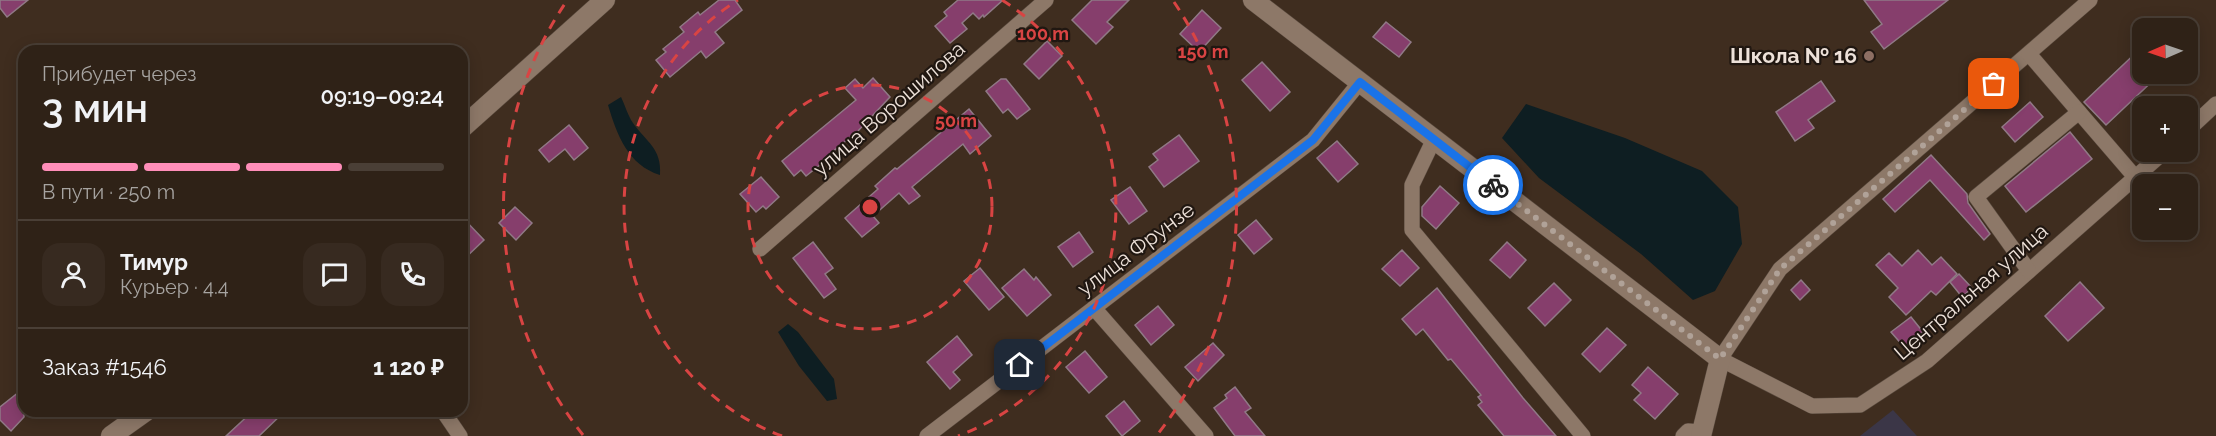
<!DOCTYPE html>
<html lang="ru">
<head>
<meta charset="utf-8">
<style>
  body { margin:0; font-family:Raleway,sans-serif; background:#372a20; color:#f1f3f6; height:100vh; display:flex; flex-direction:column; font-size:22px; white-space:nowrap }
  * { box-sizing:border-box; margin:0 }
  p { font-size:20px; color:#a7a4a1 }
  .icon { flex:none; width:33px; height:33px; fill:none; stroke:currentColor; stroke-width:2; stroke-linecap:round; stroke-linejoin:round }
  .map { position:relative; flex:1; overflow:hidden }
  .details { position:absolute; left:18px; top:45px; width:450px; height:372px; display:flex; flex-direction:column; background:#2f2217; border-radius:18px; box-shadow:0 3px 15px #0003,0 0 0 2px #4a3f36 }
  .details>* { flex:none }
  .needle { width:39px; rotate:268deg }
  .fabs { position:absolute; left:2132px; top:18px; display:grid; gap:12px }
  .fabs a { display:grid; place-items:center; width:66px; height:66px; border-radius:12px; background:#2f2217; box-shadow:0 3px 15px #0003,0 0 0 2px #4a3f36; font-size:30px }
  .pin { position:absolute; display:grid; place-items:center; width:51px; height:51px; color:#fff; margin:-26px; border-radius:12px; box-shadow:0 3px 9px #0006 }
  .courier { position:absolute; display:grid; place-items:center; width:60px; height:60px; margin:-30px; border:4px solid #1a73e8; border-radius:50%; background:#fff; color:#222; box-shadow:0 2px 8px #0007 }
  .head em { font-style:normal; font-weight:600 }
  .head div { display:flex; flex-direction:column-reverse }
  .head { display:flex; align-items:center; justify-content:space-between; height:102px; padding:0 24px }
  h1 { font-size:39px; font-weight:600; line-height:45px }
  .bar { display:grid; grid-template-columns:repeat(4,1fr); gap:9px 6px; align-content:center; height:72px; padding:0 24px }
  .bar i { height:8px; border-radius:4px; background:#4a3f36 }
  .bar .on { background:#ff8eb9 }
  .bar p { grid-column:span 4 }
  .line { display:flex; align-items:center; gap:15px; padding:0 24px; border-top:2px solid #4a3f36 }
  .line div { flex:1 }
  .round { display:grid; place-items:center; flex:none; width:63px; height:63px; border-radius:18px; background:#372a20 }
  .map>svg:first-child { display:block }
  .medical { fill:#3b3647 }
  .water { fill:#0e1e22 }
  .building { fill:#863e6c; stroke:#907986; stroke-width:1.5 }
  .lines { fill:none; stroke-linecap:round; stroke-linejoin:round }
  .minor-casing { stroke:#594a3e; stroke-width:16 }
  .tertiary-casing { stroke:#594a3e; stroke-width:21 }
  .minor { stroke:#8d7868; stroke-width:15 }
  .tertiary { stroke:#8d7868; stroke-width:20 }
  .done { stroke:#b0a298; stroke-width:6; stroke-dasharray:0 10.8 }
  .route { stroke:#1a73e8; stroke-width:8 }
  .ring { fill:none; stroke:#d94443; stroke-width:3; stroke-dasharray:10 8 }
  .education-dot { fill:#8d6e63; stroke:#201711; stroke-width:2 }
  .labels { text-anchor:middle; stroke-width:4.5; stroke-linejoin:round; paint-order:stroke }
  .poi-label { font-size:21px; font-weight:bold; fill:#ede1d9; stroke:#201711; text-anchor:end }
  .street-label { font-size:21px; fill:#ede1d9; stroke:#201711 }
  .centre { fill:#d94443; stroke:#201711; stroke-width:3 }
  .ring-label { font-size:18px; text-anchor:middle; font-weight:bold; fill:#d94443; stroke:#201711; stroke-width:4.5; stroke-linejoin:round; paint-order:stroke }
</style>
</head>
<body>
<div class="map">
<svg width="2216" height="436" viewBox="0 0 2216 436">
  <rect width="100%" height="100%" fill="#3f2d1f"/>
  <!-- medical -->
  <path class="medical" d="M1893 410 1917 436H1860Z"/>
  <!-- water -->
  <g class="water">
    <path d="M621 97C625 105 628 116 633 123 646 142 662 148 660 175 628 165 617 135 608 105Z"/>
    <path d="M1526 104 1625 138 1702 171 1738 207 1742 244 1715 291 1693 300 1641 254 1539 178 1502 138Z"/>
    <path d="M788 324 798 332 834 379 837 399 827 401 799 366 778 332Z"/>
  </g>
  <!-- building -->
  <g class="building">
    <path d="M0 0H28L7 17 0 8Z"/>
    <path d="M719 0H735L742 10 715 32 724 43 706 58 701 51 670 77 656 60 666 52 663 49 684 32 680 27 698 12 700 15Z"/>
    <path d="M958 0H1003L984 17 983 15 979 19 973 13 962 23 967 29 950 43 935 26 947 16 944 12Z"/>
    <path d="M1092 0H1129L1107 22 1113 27 1096 44 1072 20Z"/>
    <path d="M1864 0H1948L1884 49 1871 32 1882 24Z"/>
    <path d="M1202 10 1221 28 1199 52 1180 34Z"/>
    <path d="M1386 22 1411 42 1399 57 1373 37Z"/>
    <path d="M1047 41 1062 56 1039 79 1024 64Z"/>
    <path d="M2142 47V74H2160L2106 125 2084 102Z"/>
    <path d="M1262 62 1290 92 1270 111 1242 80Z"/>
    <path d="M873 78 890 97 858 131 825 158 826 160 806 176 801 170 794 176 782 161 856 100 845 88 855 79 863 88Z"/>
    <path d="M1001 79H1006L1030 109 1017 119 1008 109 1003 113 986 91Z"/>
    <path d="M1821 81 1835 101 1808 120 1814 128 1795 141 1776 112Z"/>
    <path d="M2030 102 2043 117 2015 142 2002 127Z"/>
    <path d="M969 109 991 136 970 154 963 144 912 187 920 196 909 204 899 193 873 216 879 223 862 237 845 218 878 189 875 186 895 168 897 169Z"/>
    <path d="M569 125 588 148 574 160 565 149 549 162 539 150Z"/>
    <path d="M2070 132 2092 159 2026 212 2005 186Z"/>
    <path d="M1179 135 1199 161 1164 187 1149 167 1158 160 1153 154Z"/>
    <path d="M1337 141 1358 164 1338 182 1317 158Z"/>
    <path d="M1931 155 1967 194 1968 203 1990 234 1984 240 1930 180 1895 212 1883 199Z"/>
    <path d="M761 177 779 197 766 209 763 206 756 212 740 194Z"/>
    <path d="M1440 186 1459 203 1436 229 1422 216V207Z"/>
    <path d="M1130 187 1147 211 1129 224 1111 200Z"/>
    <path d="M515 207 532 223 516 240 499 223Z"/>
    <path d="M462 217 484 240 462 261Z"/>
    <path d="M1256 220 1272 239 1254 254 1238 235Z"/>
    <path d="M1079 232 1093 252 1073 267 1058 247Z"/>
    <path d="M813 242 833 268 825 274 836 289 824 298 793 258Z"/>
    <path d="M1507 242 1526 260 1510 278 1490 260Z"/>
    <path d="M1402 250 1419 268 1400 286 1382 269Z"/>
    <path d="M1918 250 1932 265 1941 257 1957 274 1936 295 1931 291 1906 315 1889 297 1898 288 1876 265 1889 253 1902 266Z"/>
    <path d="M980 268 1004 297 989 310 964 281Z"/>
    <path d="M1024 269 1034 280 1036 277 1051 295 1027 316 1002 288Z"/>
    <path d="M1959 274 1972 288 1962 297 1950 282Z"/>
    <path d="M1801 280 1810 290 1800 300 1791 290Z"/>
    <path d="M2080 282 2104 308 2068 341 2045 316Z"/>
    <path d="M1554 283 1571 300 1545 326 1528 308Z"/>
    <path d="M1437 288 1523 398 1556 436H1504L1478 405 1482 402 1478 397 1481 395 1451 359 1448 360 1423 329 1416 335 1402 319Z"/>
    <path d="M1158 306 1174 325 1151 345 1135 325Z"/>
    <path d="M1911 317 1923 332 1904 347 1891 332Z"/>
    <path d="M1607 328 1626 345 1600 372 1582 354Z"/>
    <path d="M957 336 972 355 953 372 960 380 950 389 927 362Z"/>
    <path d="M1213 343 1224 355 1198 381 1185 367Z"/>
    <path d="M1085 351 1107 377 1089 393 1066 367Z"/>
    <path d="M1648 367 1678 394 1655 419 1634 400 1641 393 1632 385Z"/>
    <path d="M1235 387 1251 408 1245 412 1265 436H1235L1214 408 1227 398 1225 395Z"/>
    <path d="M24 388V417L11 431 0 420V407Z"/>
    <path d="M1124 401 1140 421 1122 436 1106 416Z"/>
    <path d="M253 411H285L259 436H226Z"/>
  </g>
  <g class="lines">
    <!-- minor casing -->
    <g class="minor-casing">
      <g id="minor">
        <path d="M2090 0 1780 269 1720 359 1812 406 1860 405 1927 361 2164 152"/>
        <path d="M2029 54 2135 177"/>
        <path d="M2187 131 2216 104"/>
        <path d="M1434 139 1412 185V230L1583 436"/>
        <path d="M760 249 1046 0"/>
        <path d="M2029 271 1976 197 2079 112"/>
        <path d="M1094 308 1206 436"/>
        <path d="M443 411 460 436"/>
        <path d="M927 436 1313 140 1360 82"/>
        <path d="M1683 436 1688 431 1702 432"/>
      </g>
    </g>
    <!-- tertiary casing -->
    <g class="tertiary-casing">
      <g id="tertiary">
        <path d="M1253 0 1720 359 1701 436"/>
        <path d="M462 128 605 0"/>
        <path d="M111 436 146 411"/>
      </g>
    </g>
    <!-- minor -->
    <use href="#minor" class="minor"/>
    <!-- tertiary -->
    <use href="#tertiary" class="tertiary"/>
  </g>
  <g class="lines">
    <!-- done -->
    <path class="done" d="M1493 185 1720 359 1780 269 1994 84"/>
    <!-- route -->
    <path class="route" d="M1020 365 1313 140 1360 82 1493 185"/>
  </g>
  <!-- distance rings -->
  <g class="ring">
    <circle cx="870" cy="207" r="122"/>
    <path d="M782 436A245 245 0 0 1 738 0M1002 0A245 245 0 0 1 958 436"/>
    <path d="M583 435A367 367 0 0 1 566 2M1174 2A367 367 0 0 1 1157 435"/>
  </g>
  <!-- markers -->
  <circle class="education-dot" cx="1869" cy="56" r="6"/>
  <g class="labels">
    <!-- poi labels -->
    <g class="poi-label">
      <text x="1857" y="63">Школа № 16</text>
    </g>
    <!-- street labels -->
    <g class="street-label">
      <text transform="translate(889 109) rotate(-41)" y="7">улица Ворошилова</text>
      <text transform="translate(1136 249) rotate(-37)" y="7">улица Фрунзе</text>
      <text transform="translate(1971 292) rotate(-41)" y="7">Центральная улица</text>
    </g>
  </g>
  <circle cx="870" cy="207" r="9" class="centre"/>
  <g class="ring-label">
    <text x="1043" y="40">100 m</text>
    <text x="1203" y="58">150 m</text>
    <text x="956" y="127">50 m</text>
  </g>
</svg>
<div class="fabs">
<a><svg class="needle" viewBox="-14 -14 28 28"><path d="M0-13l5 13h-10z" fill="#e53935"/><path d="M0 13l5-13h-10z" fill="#a7a4a1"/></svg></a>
<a>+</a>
<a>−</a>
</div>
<div class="pin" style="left:1994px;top:84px;background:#ea580c"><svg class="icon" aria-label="bag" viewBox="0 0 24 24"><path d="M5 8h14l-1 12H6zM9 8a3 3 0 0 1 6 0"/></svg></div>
<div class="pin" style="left:1020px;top:365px;background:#1f2937"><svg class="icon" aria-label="home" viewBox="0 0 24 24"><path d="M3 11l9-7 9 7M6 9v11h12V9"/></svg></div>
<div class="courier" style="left:1493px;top:185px"><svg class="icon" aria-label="bike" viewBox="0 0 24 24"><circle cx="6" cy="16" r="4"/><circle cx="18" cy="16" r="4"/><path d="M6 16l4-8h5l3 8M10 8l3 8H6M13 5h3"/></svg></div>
<section class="details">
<div class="head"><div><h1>3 мин</h1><p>Прибудет через</p></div><em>09:19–09:24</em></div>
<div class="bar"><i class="on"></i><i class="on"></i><i class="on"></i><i></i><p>В пути · 250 m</p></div>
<div class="line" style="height:108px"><a class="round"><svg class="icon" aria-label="person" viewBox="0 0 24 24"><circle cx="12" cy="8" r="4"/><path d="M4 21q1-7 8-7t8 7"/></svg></a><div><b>Тимур</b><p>Курьер · 4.4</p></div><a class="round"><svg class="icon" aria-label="chat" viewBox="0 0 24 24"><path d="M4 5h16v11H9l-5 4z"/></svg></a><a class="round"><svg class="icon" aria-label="phone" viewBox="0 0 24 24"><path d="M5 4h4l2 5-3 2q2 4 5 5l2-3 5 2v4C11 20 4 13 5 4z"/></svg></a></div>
<div class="line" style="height:78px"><div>Заказ #1546</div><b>1 120 ₽</b></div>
</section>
</div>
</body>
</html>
